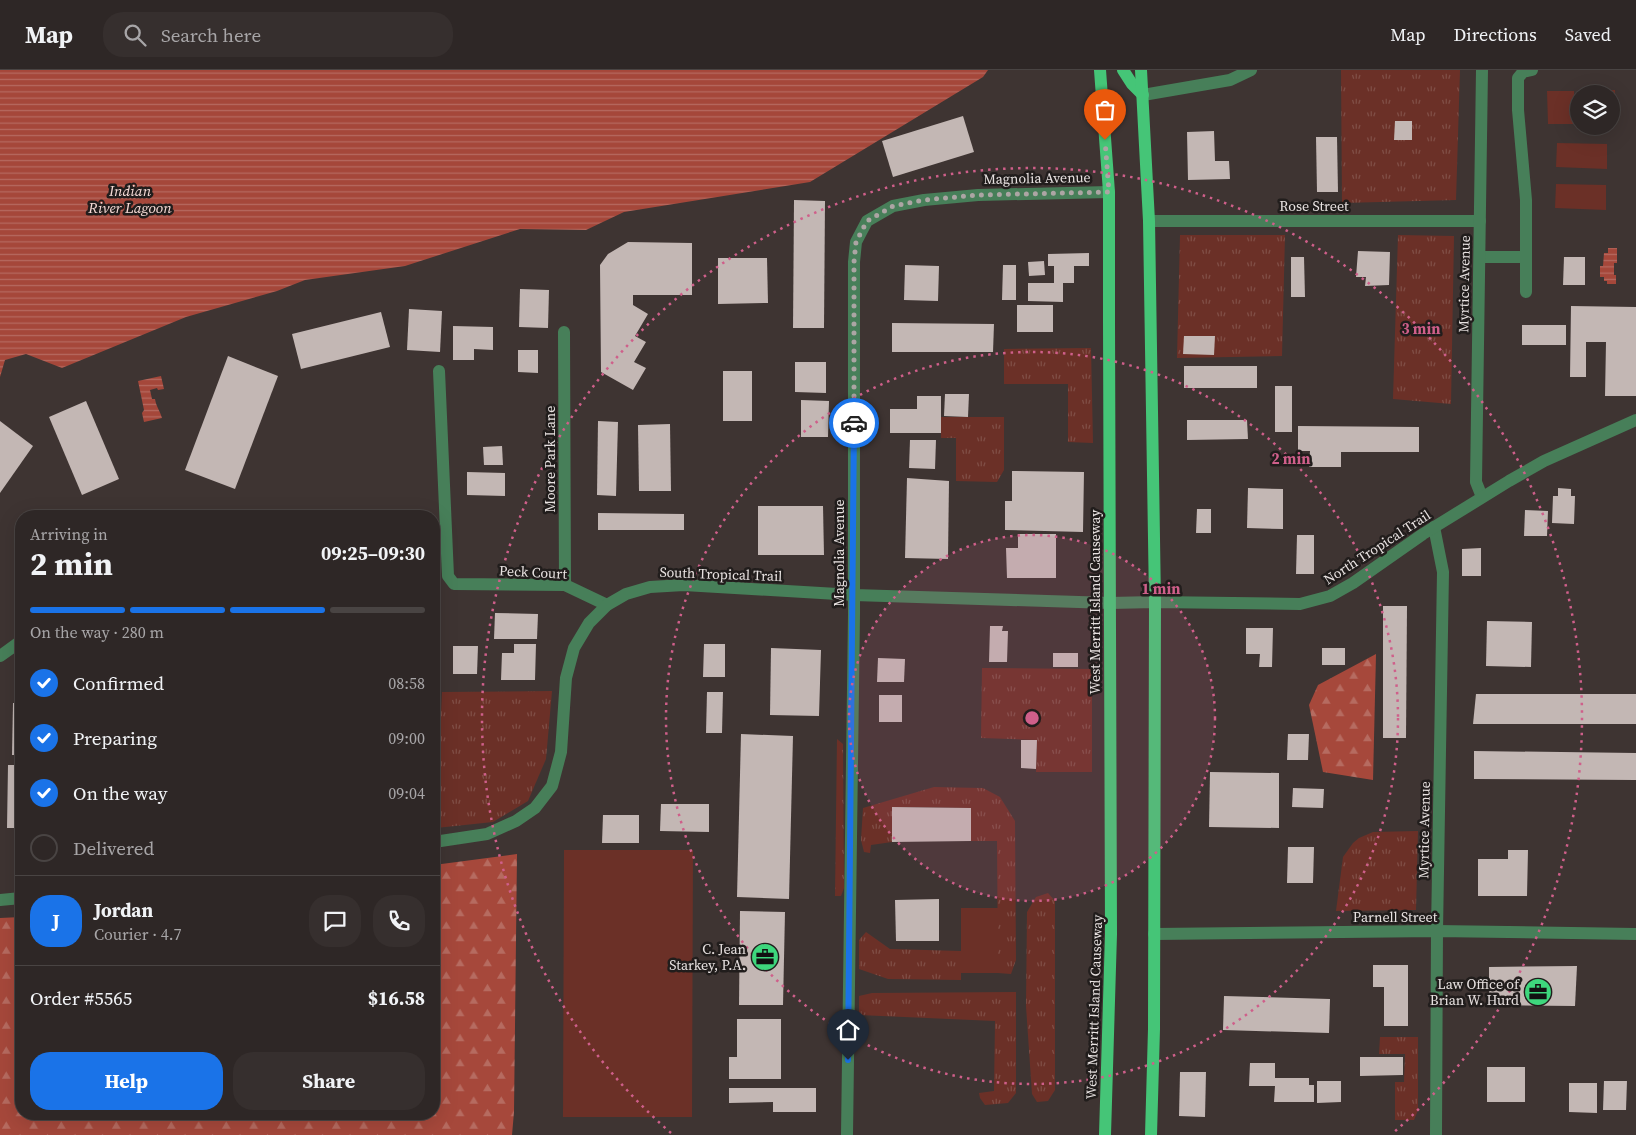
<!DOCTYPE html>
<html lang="en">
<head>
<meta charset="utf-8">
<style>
  body { margin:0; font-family:"Source Serif 4",serif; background:#362f2e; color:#f1f3f6; height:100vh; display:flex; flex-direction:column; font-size:19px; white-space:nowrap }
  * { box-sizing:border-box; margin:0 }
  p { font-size:16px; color:#a7a5a7 }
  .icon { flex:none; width:28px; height:28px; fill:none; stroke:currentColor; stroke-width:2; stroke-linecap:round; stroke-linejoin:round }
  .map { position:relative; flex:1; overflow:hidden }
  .sheet { position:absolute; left:15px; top:440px; width:425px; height:610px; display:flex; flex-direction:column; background:#2e2726; border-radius:20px; box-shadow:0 5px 20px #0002,0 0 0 1px #494443 }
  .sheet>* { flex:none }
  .tools { position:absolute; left:1570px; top:15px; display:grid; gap:10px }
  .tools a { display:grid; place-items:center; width:50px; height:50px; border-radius:50%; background:#2e2726; box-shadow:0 5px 20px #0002,0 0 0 1px #494443; font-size:25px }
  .pin { position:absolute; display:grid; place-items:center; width:42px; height:42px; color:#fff; margin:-51px -21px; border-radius:50% 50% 50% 0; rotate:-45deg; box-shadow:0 0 5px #0007 }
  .pin .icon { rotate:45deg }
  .courier { position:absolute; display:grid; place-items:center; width:50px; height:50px; margin:-25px; border:4px solid #1a73e8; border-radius:50%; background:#fff; color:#222; box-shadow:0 1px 6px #0007 }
  .headline em { font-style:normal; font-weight:700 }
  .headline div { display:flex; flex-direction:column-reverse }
  .headline { display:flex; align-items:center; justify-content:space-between; height:85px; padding:0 15px }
  h1 { font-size:32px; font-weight:700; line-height:38px }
  .bar { display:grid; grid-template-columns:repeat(4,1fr); gap:8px 5px; align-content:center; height:60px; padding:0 15px }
  .bar i { height:6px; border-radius:4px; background:#494443 }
  .bar .on { background:#1a73e8 }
  .bar p { grid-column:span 4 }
  .line { display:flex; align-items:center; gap:12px; padding:0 15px; border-top:1px solid #494443 }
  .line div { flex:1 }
  .round { display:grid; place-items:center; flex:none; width:52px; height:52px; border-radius:20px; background:#362f2e }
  ol { padding:0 15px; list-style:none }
  li { display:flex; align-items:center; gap:15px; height:55px }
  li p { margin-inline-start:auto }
  li .icon { padding:5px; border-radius:50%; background:#1a73e8; color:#fff; stroke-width:4 }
  li:last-child { color:#a7a5a7 }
  li i { width:28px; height:28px; border:2px solid #494443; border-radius:50% }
  .button { display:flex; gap:10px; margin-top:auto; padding:10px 15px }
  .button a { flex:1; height:58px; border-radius:20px; background:#1a73e8; color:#fff; font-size:20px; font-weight:700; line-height:58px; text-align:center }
  .button a+a { background:#362f2e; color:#f1f3f6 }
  header { display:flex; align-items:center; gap:30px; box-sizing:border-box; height:70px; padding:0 25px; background:#2e2726; border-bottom:1px solid #494443 }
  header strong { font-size:24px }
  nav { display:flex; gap:28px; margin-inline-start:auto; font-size:18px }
  .search { width:350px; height:45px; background:#362f2e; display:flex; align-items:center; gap:12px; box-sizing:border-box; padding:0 18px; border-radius:20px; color:#a7a5a7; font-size:19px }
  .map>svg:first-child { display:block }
  .grass { fill:url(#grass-tufts) }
  .forest { fill:url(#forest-firs) }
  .pitch { fill:#6b3027 }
  .water { fill:url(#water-rules) }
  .building { fill:#c3b7b4 }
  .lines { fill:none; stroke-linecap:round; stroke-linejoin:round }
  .minor { stroke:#477f59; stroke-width:12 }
  .major { stroke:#45c577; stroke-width:12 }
  .done { stroke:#aca5a4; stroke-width:5; stroke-dasharray:0 9 }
  .route { stroke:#1a73e8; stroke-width:6 }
  .ring { fill:none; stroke:#cf5f8a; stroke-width:2.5; stroke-dasharray:2.5 5 }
  .labels { text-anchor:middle; stroke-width:5; stroke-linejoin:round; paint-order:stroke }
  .street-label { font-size:14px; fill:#e8e2e1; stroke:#211d1c }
  .poi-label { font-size:14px; fill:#e8e2e1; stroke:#211d1c; text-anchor:end }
  .water-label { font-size:15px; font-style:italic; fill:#f7dcd7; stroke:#211d1c }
  .centre { fill:#cf5f8a; stroke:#211d1c; stroke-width:2.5 }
  .ring-label { font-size:15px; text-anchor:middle; font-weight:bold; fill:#cf5f8a; stroke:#211d1c; stroke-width:5; stroke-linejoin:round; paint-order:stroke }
</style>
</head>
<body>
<header>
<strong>Map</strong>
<div class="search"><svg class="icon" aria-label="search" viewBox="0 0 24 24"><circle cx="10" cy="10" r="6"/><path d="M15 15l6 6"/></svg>Search here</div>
<nav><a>Map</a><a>Directions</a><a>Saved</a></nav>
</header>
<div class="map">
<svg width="1636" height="1065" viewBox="0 0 1636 1065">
  <defs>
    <pattern id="grass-tufts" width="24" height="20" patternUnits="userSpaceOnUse" patternTransform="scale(1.25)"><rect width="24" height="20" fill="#6b3027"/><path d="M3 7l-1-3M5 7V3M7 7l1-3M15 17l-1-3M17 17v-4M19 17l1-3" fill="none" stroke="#804e46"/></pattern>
    <pattern id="forest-firs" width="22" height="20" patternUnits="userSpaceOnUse" patternTransform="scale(1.25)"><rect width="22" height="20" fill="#a6483b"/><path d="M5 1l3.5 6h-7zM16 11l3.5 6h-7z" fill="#b66b60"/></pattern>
    <pattern id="water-rules" width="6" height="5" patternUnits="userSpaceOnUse" patternTransform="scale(1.25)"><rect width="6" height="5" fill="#a5473a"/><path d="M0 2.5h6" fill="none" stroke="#b66a60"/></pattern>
  </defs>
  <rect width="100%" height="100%" fill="#3e3432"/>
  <!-- grass -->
  <g class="grass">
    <path d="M1341 0H1460L1456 130 1342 133Z"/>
    <path d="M1180 165H1285L1282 286 1177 288Z"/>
    <path d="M1398 165 1454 166 1451 334 1393 329Z"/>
    <path d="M1091 278 1093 373 1068 372V314H1004V279Z"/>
    <path d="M941 347H1004V400L997 412 956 411V368H941Z"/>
    <path d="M982 598 1092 599V702H1036L1037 670 981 668Z"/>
    <path d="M552 621 546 689 528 731 493 752 436 758 442 622Z"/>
    <path d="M837 669 843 674 844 818 841 826H835Z"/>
    <path d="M934 717 983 718 1000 727 1015 751 1016 890 1011 904 998 903 997 771H971V738L892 737V772L871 775 870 783 864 782 861 770 863 738Z"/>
    <path d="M1418 761 1416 840 1336 841 1343 787 1353 773 1359 768 1373 762Z"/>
    <path d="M1048 823 1055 831V1020L1048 1031 1037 1032 1032 1024 1026 936 1027 842 1036 827Z"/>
    <path d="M866 862 890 879 961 881V910L888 909 859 899V870Z"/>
    <path d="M1016 922V1023L1008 1033 985 1035 980 1028 979 1023 994 1021 995 951 859 945V926L872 923Z"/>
    <path d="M1380 967H1418V1040L1414 1050H1395V1012H1404L1405 984H1379Z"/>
  </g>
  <!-- forest -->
  <g class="forest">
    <path d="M1376 584 1373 710 1323 702 1309 635 1318 615Z"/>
    <path d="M517 784 514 1042 512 1065H0V848L21 847V1044H434V795Z"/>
  </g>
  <!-- pitch -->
  <g class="pitch">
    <path d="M1615 20 1616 54H1611V24H1588V21Z"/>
    <path d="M1547 21H1574L1575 54H1548Z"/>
    <path d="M1557 73 1607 74V99L1556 97Z"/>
    <path d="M1556 114 1606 115V140L1555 138Z"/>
    <path d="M564 780H693L692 1047H563Z"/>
    <rect x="961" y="838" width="37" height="65"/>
  </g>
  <!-- water -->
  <g class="water">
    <path d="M0 0H988L983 7 810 112 624 142 586 160 520 159 405 196 305 210 277 221 186 247 62 298 26 284 5 290 0 307Z"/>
    <path d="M1608 178H1617V193H1614V205H1616V214H1607V211H1604V207H1600V196H1603L1604 183H1608Z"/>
    <path d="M161 306 164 319 158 320 157 318 150 320 152 329H155C156 336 160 341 162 348L144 352 142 343 144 340 138 311Z"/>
  </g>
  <!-- building -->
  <g class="building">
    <path d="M963 46 974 82 893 107 882 71Z"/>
    <path d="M1395 51H1412V70H1394Z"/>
    <path d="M1214 61 1215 91H1229L1230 109 1188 110 1187 62Z"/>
    <path d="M1316 67H1337L1338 122H1317Z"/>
    <path d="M794 130 825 131 824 258H793Z"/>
    <path d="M628 172 692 173V225H633V235L648 244 635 266 646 272 634 292 646 298 633 320 601 302 600 195 608 184Z"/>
    <path d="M1358 181 1390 182 1389 215 1365 216 1366 207H1356Z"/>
    <path d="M1089 183V196H1074V213H1063V232L1028 231V213H1054V196H1048V184Z"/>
    <path d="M1291 187H1304L1305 227H1291Z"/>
    <path d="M1564 187H1585V215H1563Z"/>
    <path d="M718 188H767L768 233 718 234Z"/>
    <path d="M1044 191 1045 205 1029 206 1028 192Z"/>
    <path d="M905 195 939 196 938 231 904 230Z"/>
    <path d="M1003 195H1016V230H1002Z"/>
    <path d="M520 219 549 220 548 258 519 257Z"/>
    <rect x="1017" y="235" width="36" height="27"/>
    <path d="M1571 236 1636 237V326H1605L1606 272H1586V307H1570Z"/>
    <path d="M409 239 442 241 440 282 407 280Z"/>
    <path d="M381 242 390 277 301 299 292 264Z"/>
    <path d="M892 253 994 254 993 282H892Z"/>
    <rect x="1522" y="255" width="44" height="20"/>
    <path d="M453 256 493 257V280L474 279V290H453Z"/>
    <path d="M1184 266H1215L1214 285 1183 284Z"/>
    <path d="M518 280H538V303L518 302Z"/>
    <path d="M228 286 278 306 235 419 185 400Z"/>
    <path d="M795 292H826V323L795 322Z"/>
    <rect x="1184" y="296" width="73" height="22"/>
    <rect x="723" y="301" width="29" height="50"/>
    <rect x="1275" y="316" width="17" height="46"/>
    <path d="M945 324H969L968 347 944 346Z"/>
    <path d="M917 326H941V363H890V339H917Z"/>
    <path d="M801 330 829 331 828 367H801Z"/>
    <path d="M86 331 119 409 82 425 49 347Z"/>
    <path d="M1187 350H1247L1248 369 1187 370Z"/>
    <path d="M0 351 33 376 0 423Z"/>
    <path d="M598 351 618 352 616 426 597 425Z"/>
    <path d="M670 354 671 421H639L638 355Z"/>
    <path d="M1298 356 1419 357V382H1341V397H1309L1310 381H1298Z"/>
    <path d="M910 370H936L935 399 909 398Z"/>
    <path d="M502 376 503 395H484L483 377Z"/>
    <path d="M1012 401 1084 402 1083 462 1005 460V431H1012Z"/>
    <path d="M467 402 505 403V426L467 425Z"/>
    <path d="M907 408 949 411 948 489 905 488Z"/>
    <path d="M1248 418 1283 419V459L1247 458Z"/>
    <path d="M1558 418 1571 419V426H1575L1574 454 1552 453 1553 426H1558Z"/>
    <path d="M758 436H823L824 485H758Z"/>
    <path d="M1197 439H1211V463H1196Z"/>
    <path d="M1525 440 1548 441 1547 466H1524Z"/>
    <path d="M598 443 684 444V460H598Z"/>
    <path d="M1018 464H1056V508H1007L1006 478H1018Z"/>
    <path d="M1297 465H1314V504H1296Z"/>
    <path d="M1481 478V506H1462V479Z"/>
    <path d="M1383 536H1407L1406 668H1383Z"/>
    <path d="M495 543 538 544 537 569H494Z"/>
    <path d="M1487 551 1532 552 1531 597 1486 596Z"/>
    <path d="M990 556H1003L1002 561H1008L1007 592H989Z"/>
    <path d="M1246 558H1273L1272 597H1259L1260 584H1246Z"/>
    <path d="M514 574H536L535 610H501L502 583H514Z"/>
    <path d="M704 574H725V607H703Z"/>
    <path d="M453 576H478L477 604H453Z"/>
    <path d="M771 578 821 580 819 646 770 645Z"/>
    <rect x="1322" y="578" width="23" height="17"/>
    <rect x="1053" y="583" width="25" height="14"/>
    <path d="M878 588 905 589 904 612H877Z"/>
    <path d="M707 622H723L722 663H706Z"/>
    <path d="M1476 624H1636V654H1473Z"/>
    <rect x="879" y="625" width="23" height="27"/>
    <path d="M13 633H21V685H12Z"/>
    <path d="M741 664 793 666 789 829 737 827Z"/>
    <path d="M1288 664H1309L1308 690H1287Z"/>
    <path d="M1021 670H1037L1036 699 1021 698Z"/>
    <path d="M1474 681 1636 683V710L1474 709Z"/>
    <path d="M8 695H21V784H14V758H7Z"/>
    <path d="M1210 702 1279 703V758L1209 757Z"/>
    <path d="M1293 718 1324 719 1323 738 1292 737Z"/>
    <path d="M661 734H709V762L660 761Z"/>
    <path d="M892 737 971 738V771L892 772Z"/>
    <path d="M603 745H639V773H602Z"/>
    <path d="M1288 777H1314L1313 813H1287Z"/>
    <path d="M1508 780H1528L1527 826H1478V789H1508Z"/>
    <path d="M939 829V871H896L895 830Z"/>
    <path d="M740 841 785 842 783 935H739Z"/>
    <path d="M1373 895H1408V956H1384V917H1373Z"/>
    <path d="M1577 896 1575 936 1489 935V897Z"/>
    <path d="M1224 926 1330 929 1329 963 1223 960Z"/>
    <path d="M737 949H781V1009H729V987H737Z"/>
    <path d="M1360 987H1403V1005L1360 1006Z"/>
    <path d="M1250 993H1275V1008H1309V1015H1314V1032H1274L1275 1016H1249Z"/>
    <rect x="1487" y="997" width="38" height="35"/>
    <path d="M1180 1002H1206L1205 1047 1179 1046Z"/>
    <path d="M1317 1011H1341V1032L1317 1033Z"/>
    <path d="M1604 1011H1627L1626 1040H1603Z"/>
    <path d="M1569 1013H1597V1043L1569 1042Z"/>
    <path d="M729 1018H816V1042H773V1032L729 1033Z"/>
  </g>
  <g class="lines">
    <!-- minor -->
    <g class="minor">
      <path d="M1143 25 1230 10 1251 0"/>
      <path d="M1149 151H1480"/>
      <path d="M1480 187H1526"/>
      <path d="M1526 222V130L1518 40V8L1523 2 1532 0"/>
      <path d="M564 262 565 515"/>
      <path d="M439 301 448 506 454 514 565 515 607 535"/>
      <path d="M1482 427 1476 412 1482 0"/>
      <path d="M1434 457 1443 502 1437 861 1436 1065"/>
      <path d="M0 586 21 571"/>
      <path d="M434 772 487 764 516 751 535 738 552 716 561 682 566 608 574 578 589 553 607 535 626 524 650 517 684 515 854 525 1110 533 1155 532 1300 534 1330 526 1353 513 1423 464 1509 411 1544 391 1636 350"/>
      <path d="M0 830 21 828"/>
      <path d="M1154 864 1437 861 1636 864"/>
      <path d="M847 1065 854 544V192L856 172 867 151 893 136 924 130 978 125 1109 122"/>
    </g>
    <!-- major -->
    <g class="major">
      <path d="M1100 0 1109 122V252L1111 864 1105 1065"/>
      <path d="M1123 0 1132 14 1143 25"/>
      <path d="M1141 0 1149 151 1155 532 1154 959 1151 1065"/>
    </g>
  </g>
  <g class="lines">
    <!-- done -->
    <path class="done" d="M854 353V192L856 172 867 151 893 136 924 130 978 125 1109 122 1105 70"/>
    <!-- route -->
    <path class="route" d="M848 990 854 353"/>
  </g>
  <!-- distance rings -->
  <circle cx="1032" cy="648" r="183" fill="#cf5f8a" fill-opacity=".12"/>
  <g class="ring">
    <circle cx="1032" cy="648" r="183"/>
    <circle cx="1032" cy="648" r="366"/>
    <path d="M671 1063A550 550 0 1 1 1393 1063"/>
  </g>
  <!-- icons -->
  <defs>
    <g id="office-disc" transform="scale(1.4375)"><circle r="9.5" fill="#3ed77d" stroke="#211d1c"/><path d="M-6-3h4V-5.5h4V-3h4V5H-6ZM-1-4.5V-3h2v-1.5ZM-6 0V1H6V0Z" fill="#111"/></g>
  </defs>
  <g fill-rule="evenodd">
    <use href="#office-disc" x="765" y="887"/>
    <use href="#office-disc" x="1538" y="922"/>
  </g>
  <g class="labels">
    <!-- street labels -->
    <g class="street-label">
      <text transform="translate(1037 108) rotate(-1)" y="5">Magnolia Avenue</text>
      <text x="1314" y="141">Rose Street</text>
      <text transform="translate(1464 214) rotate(-89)" y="5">Myrtice Avenue</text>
      <text transform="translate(550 389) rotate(-90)" y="5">Moore Park Lane</text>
      <text transform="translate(1377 477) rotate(-33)" y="5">North Tropical Trail</text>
      <text transform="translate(839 483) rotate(-90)" y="5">Magnolia Avenue</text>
      <text transform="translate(533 502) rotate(3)" y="5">Peck Court</text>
      <text transform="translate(721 504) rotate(2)" y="5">South Tropical Trail</text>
      <text transform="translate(1095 532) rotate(-90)" y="5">West Merritt Island Causeway</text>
      <text transform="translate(1424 760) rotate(-89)" y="5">Myrtice Avenue</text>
      <text x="1395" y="852">Parnell Street</text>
      <text transform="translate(1094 937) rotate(-88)" y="5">West Merritt Island Causeway</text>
    </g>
    <!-- poi labels -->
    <g class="poi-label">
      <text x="746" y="884">C. Jean<tspan x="746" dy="16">Starkey, P.A.</tspan></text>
      <text x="1519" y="919">Law Office of<tspan x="1519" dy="16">Brian W. Hurd</tspan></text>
    </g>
    <!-- water labels -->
    <g class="water-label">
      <text x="130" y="126">Indian<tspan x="130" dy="17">River Lagoon</tspan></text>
    </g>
  </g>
  <circle cx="1032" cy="648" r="8" class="centre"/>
  <g class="ring-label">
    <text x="1421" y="264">3 min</text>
    <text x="1291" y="394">2 min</text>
    <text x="1161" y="524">1 min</text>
  </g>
</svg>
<div class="tools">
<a><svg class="icon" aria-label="layers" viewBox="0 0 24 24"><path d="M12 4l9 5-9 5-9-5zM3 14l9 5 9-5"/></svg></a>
</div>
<div class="pin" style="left:1105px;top:70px;background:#ea580c"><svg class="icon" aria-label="bag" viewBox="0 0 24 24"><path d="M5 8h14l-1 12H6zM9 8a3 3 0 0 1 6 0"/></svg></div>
<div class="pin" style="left:848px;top:990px;background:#1f2937"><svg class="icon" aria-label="home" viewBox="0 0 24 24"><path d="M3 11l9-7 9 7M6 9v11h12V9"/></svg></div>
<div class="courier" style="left:854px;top:353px"><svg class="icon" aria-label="car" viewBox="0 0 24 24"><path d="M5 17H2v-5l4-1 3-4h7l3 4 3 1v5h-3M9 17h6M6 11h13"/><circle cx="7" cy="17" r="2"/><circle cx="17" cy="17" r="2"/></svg></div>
<section class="sheet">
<div class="headline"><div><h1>2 min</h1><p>Arriving in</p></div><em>09:25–09:30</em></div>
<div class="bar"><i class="on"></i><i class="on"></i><i class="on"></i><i></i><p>On the way · 280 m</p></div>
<ol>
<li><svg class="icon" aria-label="check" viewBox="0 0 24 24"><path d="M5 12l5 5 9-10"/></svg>Confirmed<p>08:58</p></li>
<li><svg class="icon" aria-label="check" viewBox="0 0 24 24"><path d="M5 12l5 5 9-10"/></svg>Preparing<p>09:00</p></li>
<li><svg class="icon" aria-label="check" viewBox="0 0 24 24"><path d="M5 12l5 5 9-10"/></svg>On the way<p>09:04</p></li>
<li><i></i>Delivered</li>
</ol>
<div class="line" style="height:90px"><b class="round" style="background:#1a73e8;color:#fff">J</b><div><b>Jordan</b><p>Courier · 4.7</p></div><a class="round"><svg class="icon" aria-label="chat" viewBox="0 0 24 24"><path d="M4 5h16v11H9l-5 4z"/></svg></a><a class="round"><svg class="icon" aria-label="phone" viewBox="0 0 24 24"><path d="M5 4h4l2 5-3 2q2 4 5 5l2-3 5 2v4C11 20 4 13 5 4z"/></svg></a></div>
<div class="line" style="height:65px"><div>Order #5565</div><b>$16.58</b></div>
<div class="button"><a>Help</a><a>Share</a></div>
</section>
</div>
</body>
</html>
